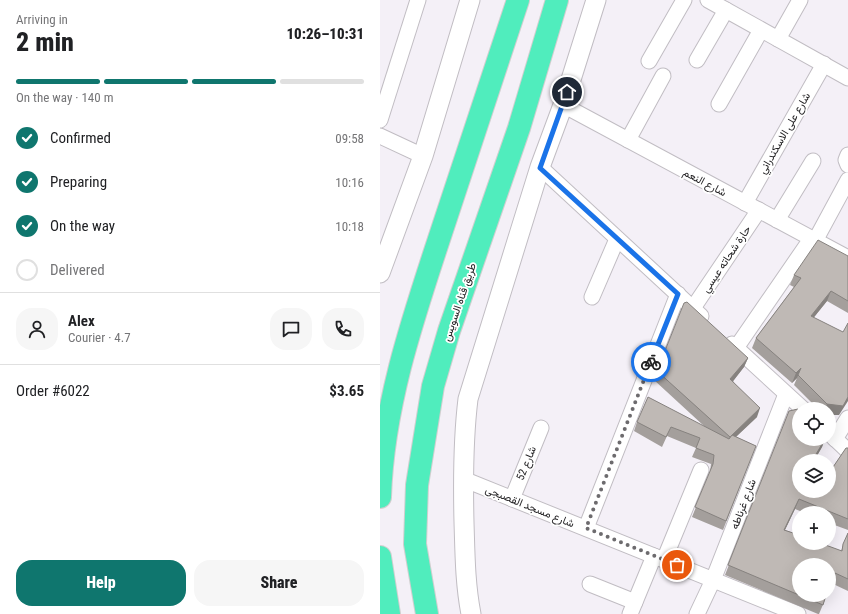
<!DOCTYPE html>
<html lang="en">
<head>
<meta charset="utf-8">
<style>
  body { margin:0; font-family:"Roboto Condensed",Vazirmatn,sans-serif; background:#f6f6f6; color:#202124; height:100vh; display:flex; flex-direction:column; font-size:15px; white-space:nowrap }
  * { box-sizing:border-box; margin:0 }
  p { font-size:13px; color:#757577 }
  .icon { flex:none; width:22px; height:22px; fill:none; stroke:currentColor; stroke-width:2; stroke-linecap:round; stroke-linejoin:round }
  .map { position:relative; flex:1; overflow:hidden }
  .side { display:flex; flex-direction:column; background:#fff; width:380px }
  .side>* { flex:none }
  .fabs { position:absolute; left:412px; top:402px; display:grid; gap:8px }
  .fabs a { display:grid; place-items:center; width:44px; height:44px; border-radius:50%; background:#fff; box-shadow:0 4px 16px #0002; font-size:20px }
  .pin { position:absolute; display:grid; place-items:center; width:34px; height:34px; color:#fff; margin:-17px; border:2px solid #fff; border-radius:50%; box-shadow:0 1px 4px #0007 }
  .courier { position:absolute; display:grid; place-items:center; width:40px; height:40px; margin:-20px; border:3px solid #1a73e8; border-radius:50%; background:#fff; color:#222; box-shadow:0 1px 5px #0007 }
  .headline em { font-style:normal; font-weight:800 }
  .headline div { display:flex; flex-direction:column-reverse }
  .headline { display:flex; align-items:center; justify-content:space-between; height:68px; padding:0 16px }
  h1 { font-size:26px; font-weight:800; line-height:30px }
  .bar { display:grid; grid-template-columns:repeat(4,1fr); gap:6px 4px; align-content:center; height:48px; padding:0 16px }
  .bar i { height:5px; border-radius:3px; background:#e0e0e0 }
  .bar .current { background:#0f766e }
  .bar p { grid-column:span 4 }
  .line { display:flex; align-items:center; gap:10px; padding:0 16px; border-top:1px solid #e0e0e0 }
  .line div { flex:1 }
  .round { display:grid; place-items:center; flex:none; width:42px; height:42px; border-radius:16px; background:#f6f6f6 }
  ol { padding:0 16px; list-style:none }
  li { display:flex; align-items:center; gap:12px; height:44px }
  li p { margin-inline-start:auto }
  li .icon { padding:4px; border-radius:50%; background:#0f766e; color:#fff; stroke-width:4 }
  li:last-child { color:#757577 }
  li i { width:22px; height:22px; border:2px solid #e0e0e0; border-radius:50% }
  .button { display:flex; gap:8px; margin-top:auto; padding:8px 16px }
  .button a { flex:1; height:46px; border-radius:16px; background:#0f766e; color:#fff; font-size:16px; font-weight:800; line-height:46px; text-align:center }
  .button a+a { background:#f6f6f6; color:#202124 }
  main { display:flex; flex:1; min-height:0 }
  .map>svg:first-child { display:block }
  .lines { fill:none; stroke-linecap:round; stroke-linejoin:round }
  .minor-casing { stroke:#c1bdc3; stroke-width:17 }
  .tertiary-casing { stroke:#c1bdc3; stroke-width:21 }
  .motorway-casing { stroke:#cfcfcf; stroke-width:24 }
  .minor { stroke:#fff; stroke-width:15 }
  .tertiary { stroke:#fff; stroke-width:19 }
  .motorway { stroke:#50edbd; stroke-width:22 }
  .wall { fill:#a49f9c }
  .shaded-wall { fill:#86827f }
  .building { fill:#bfb9b5; stroke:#86827f }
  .done { stroke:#6d6b6e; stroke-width:4; stroke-dasharray:0 7.2 }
  .route { stroke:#1a73e8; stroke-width:5 }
  .labels { text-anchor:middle; stroke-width:3.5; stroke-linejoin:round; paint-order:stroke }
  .street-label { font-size:11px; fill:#242325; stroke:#fff }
</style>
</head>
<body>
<main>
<section class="side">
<div class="headline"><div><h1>2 min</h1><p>Arriving in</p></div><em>10:26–10:31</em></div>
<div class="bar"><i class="current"></i><i class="current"></i><i class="current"></i><i></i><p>On the way · 140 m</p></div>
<ol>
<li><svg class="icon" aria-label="check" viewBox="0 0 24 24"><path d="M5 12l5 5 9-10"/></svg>Confirmed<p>09:58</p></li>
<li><svg class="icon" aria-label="check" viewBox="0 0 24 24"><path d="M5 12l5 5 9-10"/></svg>Preparing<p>10:16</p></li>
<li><svg class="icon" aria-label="check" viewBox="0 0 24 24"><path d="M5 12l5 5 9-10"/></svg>On the way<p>10:18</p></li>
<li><i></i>Delivered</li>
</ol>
<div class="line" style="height:72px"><a class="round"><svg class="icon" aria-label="person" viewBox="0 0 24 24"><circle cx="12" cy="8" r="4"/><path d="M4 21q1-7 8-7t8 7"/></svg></a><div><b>Alex</b><p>Courier · 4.7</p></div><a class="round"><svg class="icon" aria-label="chat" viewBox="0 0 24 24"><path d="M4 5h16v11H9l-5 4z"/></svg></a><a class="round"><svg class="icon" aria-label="phone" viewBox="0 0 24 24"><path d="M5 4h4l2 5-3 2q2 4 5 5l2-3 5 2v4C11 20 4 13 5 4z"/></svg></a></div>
<div class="line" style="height:52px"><div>Order #6022</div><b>$3.65</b></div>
<div class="button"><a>Help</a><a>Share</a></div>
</section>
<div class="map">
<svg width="468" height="614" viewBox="0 0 468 614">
  <rect width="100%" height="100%" fill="#f4f0f7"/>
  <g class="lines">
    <!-- minor casing -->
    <g class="minor-casing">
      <g id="minor">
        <path d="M328 0 468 78"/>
        <path d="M398 39 420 0"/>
        <path d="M317 60 346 10"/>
        <path d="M269 61 304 0"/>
        <path d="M339 104 381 30"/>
        <path d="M183 105 468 258"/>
        <path d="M0 120 38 0"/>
        <path d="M0 136 43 156"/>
        <path d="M248 140 283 76"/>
        <path d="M468 155 466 160 468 165"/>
        <path d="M160 167 321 316"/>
        <path d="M365 203 444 64"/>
        <path d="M397 220 433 161"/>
        <path d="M435 241 468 180"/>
        <path d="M212 297 237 239"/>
        <path d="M313 308 379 210"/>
        <path d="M352 344 423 409"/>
        <path d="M356 348 431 239"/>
        <path d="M449 433 468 451"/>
        <path d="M455 439 468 418"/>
        <path d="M83 479 418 614"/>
        <path d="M132 499 161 428"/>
        <path d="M206 528 298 294"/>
        <path d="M284 560 321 470"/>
        <path d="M210 584 255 602"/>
        <path d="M250 614 274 556"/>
        <path d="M317 614 333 580 406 394"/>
      </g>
    </g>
    <!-- tertiary casing -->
    <g class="tertiary-casing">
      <g id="tertiary">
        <path d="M0 273 43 156 90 0"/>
        <path d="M91 614C85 583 85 553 84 522 83 481 83 440 88 399L160 167 183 105 216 0"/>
      </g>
    </g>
    <!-- motorway casing -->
    <g class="motorway-casing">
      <g id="motorway">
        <path d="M0 497C3 404 34 315 63 227 88 151 113 76 138 0"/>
        <path d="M0 557 9 614"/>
        <path d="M47 614 35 544 37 485 53 386 69 331 139 128 177 0"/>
      </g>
    </g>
    <!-- minor -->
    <use href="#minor" class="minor"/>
    <!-- tertiary -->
    <use href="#tertiary" class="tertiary"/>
    <!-- motorway -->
    <use href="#motorway" class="motorway"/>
  </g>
  <!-- wall -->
  <g class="wall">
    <path d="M468 256V313L447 301 434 317 459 415H449V409H438L414 385 417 378 412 383 372 348 376 338 414 287 410 285 414 275Z"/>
    <path d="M368 358 364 367 353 381 377 417 356 437 376 446 343 530 312 517 330 472 331 464 312 457 316 448 287 436 282 447 254 431 257 422 324 426 274 380 277 371Z"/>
    <path d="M418 409 419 410V439H445L442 447 434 461H419V491H434L437 492 438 491H449V473L466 448H468V530L449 523V513H425L415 509 405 530 419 535V543H440L461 551 468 533V591L451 583 449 589V565H419V595H447L439 614H438L345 575 409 411Z"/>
  </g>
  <!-- shaded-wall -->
  <g class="shaded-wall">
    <path d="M451 291 447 301 427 326 431 316Z"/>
    <path d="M368 358 364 367 347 389 350 379Z"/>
    <path d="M421 368 417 378 412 383 416 373Z"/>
    <path d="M468 397V401L459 415H449V409H445L447 404Z"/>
    <path d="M380 408 377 417 346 446 350 437Z"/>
    <path d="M445 439 442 447 434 461H432Z"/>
    <path d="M419 499 415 509 400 540 404 530Z"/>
  </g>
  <!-- building -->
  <g class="building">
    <path d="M438 240 468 256V301L451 291 431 316 463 332 468 323V397L463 406 447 404 418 375 421 368 416 373 376 338 421 278 414 275Z"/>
    <path d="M307 302 368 358 350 379 380 408 350 437 277 371 304 303Z"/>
    <path d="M268 397 349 439 352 435 376 446 346 521 315 507 333 464 334 455 316 448 320 438 291 427 286 437 257 422Z"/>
    <path d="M418 409 419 410V439H445L432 461H419V491H434L437 492 438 491H449V473L466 448H468V519L419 499 404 530 419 535V543H440L462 551 463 544 468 533V579L455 573 449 588V565H419V595L348 565 409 411Z"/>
    <path d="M420 595H446L443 605Z"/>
  </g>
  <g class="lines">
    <!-- done -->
    <path class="done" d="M271 362 206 528 297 565"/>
    <!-- route -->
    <path class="route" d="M187 92 160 168 298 294 271 362"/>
  </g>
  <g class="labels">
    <!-- street labels -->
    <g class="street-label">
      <text transform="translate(404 133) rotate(-60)" y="4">شارع على الاسكندراني</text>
      <text transform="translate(325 182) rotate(28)" y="4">شارع النعم</text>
      <text transform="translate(346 259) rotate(-56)" y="4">حارة شحاته عيسي</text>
      <text transform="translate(79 302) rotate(-71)" y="4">طريق قناه السويس</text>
      <text transform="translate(146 463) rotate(-68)" y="4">شارع 52</text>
      <text transform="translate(363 504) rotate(-69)" y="4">شارع غرناطه</text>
      <text transform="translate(150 506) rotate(22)" y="4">شارع مسجد القصبجى</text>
    </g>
  </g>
</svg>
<div class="fabs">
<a><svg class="icon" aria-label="locate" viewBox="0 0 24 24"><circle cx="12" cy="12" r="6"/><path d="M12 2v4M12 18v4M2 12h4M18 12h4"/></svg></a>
<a><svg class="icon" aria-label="layers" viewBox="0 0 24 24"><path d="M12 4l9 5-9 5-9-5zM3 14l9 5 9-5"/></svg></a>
<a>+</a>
<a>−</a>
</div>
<div class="pin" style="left:297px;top:565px;background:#ea580c"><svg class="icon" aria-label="bag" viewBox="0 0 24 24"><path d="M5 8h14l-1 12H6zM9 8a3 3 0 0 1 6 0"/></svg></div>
<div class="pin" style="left:187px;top:92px;background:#1f2937"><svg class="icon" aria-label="home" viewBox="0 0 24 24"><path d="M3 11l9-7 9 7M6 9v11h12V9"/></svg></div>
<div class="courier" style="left:271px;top:362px"><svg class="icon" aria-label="bike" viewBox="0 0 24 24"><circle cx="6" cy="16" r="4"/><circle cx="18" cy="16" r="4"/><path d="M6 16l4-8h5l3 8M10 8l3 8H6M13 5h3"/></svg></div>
</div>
</main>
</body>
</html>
